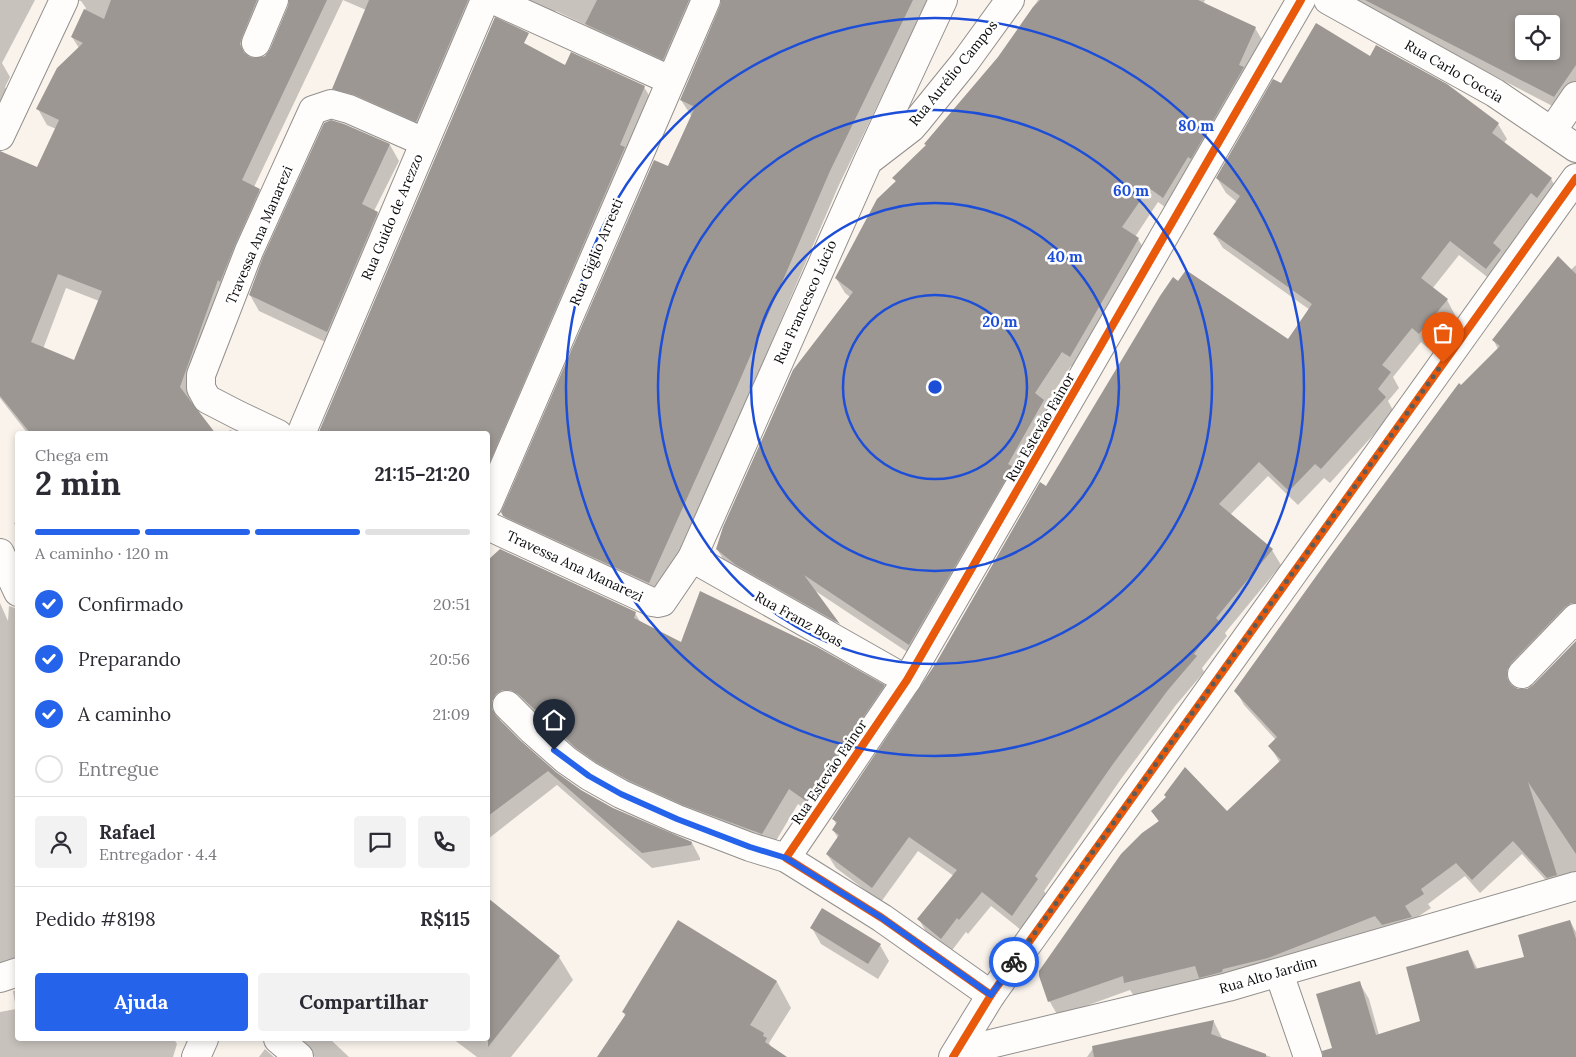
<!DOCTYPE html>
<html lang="pt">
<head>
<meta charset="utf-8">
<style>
  body { margin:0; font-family:Lora,serif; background:#f2f2f3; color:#2b2b33; height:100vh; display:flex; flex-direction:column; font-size:19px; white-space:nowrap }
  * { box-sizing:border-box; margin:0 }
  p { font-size:16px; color:#7c7c81 }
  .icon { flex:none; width:28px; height:28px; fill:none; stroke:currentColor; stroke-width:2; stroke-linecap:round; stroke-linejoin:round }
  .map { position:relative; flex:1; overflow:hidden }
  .side { position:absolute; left:15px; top:431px; width:475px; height:610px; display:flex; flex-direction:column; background:#fff; border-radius:5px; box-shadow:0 2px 8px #0003 }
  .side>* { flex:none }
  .controls { position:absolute; left:1515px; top:15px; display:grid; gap:10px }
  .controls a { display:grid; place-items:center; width:45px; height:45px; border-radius:5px; background:#fff; box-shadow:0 2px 8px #0003; font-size:25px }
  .pin { position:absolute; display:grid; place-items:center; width:42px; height:42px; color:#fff; margin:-51px -21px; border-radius:50% 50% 50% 0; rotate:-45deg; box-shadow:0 0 5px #0007 }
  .pin .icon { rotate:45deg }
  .courier { position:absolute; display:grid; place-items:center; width:50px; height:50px; margin:-25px; border:4px solid #2563eb; border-radius:50%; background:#fff; color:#222; box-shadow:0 1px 6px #0007 }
  .overview em { font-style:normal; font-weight:700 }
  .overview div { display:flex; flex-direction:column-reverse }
  .overview { display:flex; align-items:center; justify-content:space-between; height:85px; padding:0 20px }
  h1 { font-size:32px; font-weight:700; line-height:38px }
  .bar { display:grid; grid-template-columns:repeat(4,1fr); gap:8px 5px; align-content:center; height:60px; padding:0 20px }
  .bar i { height:6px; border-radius:4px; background:#e1e1e2 }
  .bar .selected { background:#2563eb }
  .bar p { grid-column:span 4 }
  .line { display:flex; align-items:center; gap:12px; padding:0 20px; border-top:1px solid #e1e1e2 }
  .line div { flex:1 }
  .round { display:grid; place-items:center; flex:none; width:52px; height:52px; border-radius:5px; background:#f2f2f3 }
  ol { padding:0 20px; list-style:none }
  li { display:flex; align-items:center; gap:15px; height:55px }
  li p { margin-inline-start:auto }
  li .icon { padding:5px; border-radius:50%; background:#2563eb; color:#fff; stroke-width:4 }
  li:last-child { color:#7c7c81 }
  li i { width:28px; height:28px; border:2px solid #e1e1e2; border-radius:50% }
  .cta { display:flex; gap:10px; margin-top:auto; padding:10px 20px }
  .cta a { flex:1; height:58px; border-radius:5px; background:#2563eb; color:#fff; font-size:20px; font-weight:700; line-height:58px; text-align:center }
  .cta a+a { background:#f2f2f3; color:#2b2b33 }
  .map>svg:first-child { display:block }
  .shadow { fill:#0003; fill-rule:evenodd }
  .building { fill:#9c9793; fill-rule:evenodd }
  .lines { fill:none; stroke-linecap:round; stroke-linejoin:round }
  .minor-casing { stroke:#928f8c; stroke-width:30 }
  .minor { stroke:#fefdfc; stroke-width:28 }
  .cycleway-casing { stroke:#fff; stroke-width:11 }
  .cycleway { stroke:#e8590c; stroke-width:8 }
  .done { stroke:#5e5c59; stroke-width:5; stroke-dasharray:0 9 }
  .route { stroke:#2563eb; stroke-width:6 }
  .ring { fill:none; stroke:#1d4ed8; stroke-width:2.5 }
  .labels { text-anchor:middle; stroke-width:5; stroke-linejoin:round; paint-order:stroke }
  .street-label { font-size:14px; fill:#0a0a0a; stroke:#fff }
  .centre { fill:#1d4ed8; stroke:#fff; stroke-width:2.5 }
  .ring-label { font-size:15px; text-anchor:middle; font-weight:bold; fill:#1d4ed8; stroke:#fff; stroke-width:5; stroke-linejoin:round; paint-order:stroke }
</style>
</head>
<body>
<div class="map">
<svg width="1576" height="1057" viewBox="0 0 1576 1057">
  <rect width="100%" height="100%" fill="#f9f3ec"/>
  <!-- shadow -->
  <g class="shadow">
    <path d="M0 0H35L2 63 10 77 5 87 11 98 0 122Z"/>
    <path d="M74 0H280L250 53 249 58 258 60 266 57 272 50 290 6 289 1 284 0H343L254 187 259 190 268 205 227 295 189 401 215 434H28L0 398V195L38 169 56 129 47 125 38 109 79 48 72 37 86 8 81 1ZM66 288 99 301 75 361 43 349Z"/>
    <path d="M343 0H480L425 136 343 104 334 89 366 10Z"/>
    <path d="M519 0H712L672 74 595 40 588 26 556 11 552 20Z"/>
    <path d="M716 0H928L838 187 745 404 658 598 514 531 502 512 692 117 681 100 722 1Z"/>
    <path d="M1038 0H1205L1204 2 1206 5 1255 28 1264 43 1172 212 1158 202 1135 237 1138 239 1147 254 1079 371 1071 366 1045 405 1052 416 918 659 814 590 846 637 726 564 717 549 850 297 845 293 836 278 896 182 894 178 927 145 999 57Z"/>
    <path d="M1357 0H1576V92L1562 111 1404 29 1402 26ZM1524 24H1551V51H1524Z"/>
    <path d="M1370 58 1446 85 1498 124 1507 139 1503 144 1551 179 1560 194 1540 207 1503 255 1509 265 1495 283 1459 255 1432 289 1447 300 1455 315 1428 348 1421 342 1393 377 1399 388 1388 401 1394 412 1330 483 1324 478 1298 505 1268 476 1230 515 1272 550 1281 565 1225 633 1227 636 1202 668 1204 672 1176 705 1121 779 1044 891 1046 894 1021 930 991 906 968 934 966 932 950 953 927 934 919 919 954 876 918 851 881 902 836 868 827 854 838 838 833 830 837 825 833 819 937 664 1046 488 1288 341 1310 310 1223 248 1214 234 1237 202 1226 193 1217 178 1281 85Z"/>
    <path d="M573 72 644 87 653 102 488 492V434Z"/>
    <path d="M343 125 390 145 399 161 374 211 377 213 386 228 336 347 259 311 250 295Z"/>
    <path d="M1576 265V619L1518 678 1514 686V688L1518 690H1527L1534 686 1576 642V881L1553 888 1522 854 1480 893 1465 876 1428 904 1431 908 1413 920 1276 972 1134 996 1130 990 1058 1016 1050 1002 1040 976 1159 822 1153 812 1227 813 1280 763 1270 746 1276 740 1244 705 1236 691 1461 387 1498 349 1494 341Z"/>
    <path d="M230 430 237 433 238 434H225Z"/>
    <path d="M18 520V531L14 523Z"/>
    <path d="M501 550 635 613 641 623 682 644 884 686 893 702 815 816 798 804 771 849 693 820 500 716V722L555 773 581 791 613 809 692 843 700 858V860L652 868 557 785 488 839V562Z"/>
    <path d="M0 603 8 621 9 606 18 609V974L0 976Z"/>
    <path d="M488 900 559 957 573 980 511 1057H477L453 1039H488Z"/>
    <path d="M1570 921 1576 932V1057H1336L1359 982 1369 999 1379 1035 1422 1022 1468 951 1478 970 1525 958Z"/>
    <path d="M679 922 777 982 791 1008 769 1043 777 1057H599L626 1017 623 1012Z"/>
    <path d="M812 928 880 945 889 961 878 979 821 944Z"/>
    <path d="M18 990V1039H174L177 1044 173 1057H0V1012L16 1009 13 991Z"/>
    <path d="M1214 1022 1223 1040 1271 1057H1087L1094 1047Z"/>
    <path d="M292 1039H330L349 1057H315L298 1042Z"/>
    <path d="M265 1049 274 1057H259Z"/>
  </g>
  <!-- building -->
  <g class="building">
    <path d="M111 0H257L242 37 240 44 244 53 250 57 257 58 265 56 270 49 288 6 289 0H327L242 180 260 189 235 245 220 282 218 280 180 387 216 434H31L0 396V151L37 167 59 120 36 109 57 68 83 43 71 37 84 9 104 19ZM58 274 102 291 74 360 31 342Z"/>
    <path d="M369 0H468L416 122 355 95 332 89Z"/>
    <path d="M597 0H689L663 60 585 24Z"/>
    <path d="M721 0H913L830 171 736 389 649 583 503 516 501 512 654 160 668 166 695 107 680 100 720 6Z"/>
    <path d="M1040 0H1198L1256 27 1239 65 1244 67 1191 159 1188 157 1163 198 1149 188 1122 227 1139 238 1070 357 1062 352 1035 393 1044 400 1008 464 1013 467 909 645 804 575 840 624 736 565 716 549 723 527 793 370 853 292 835 278 877 199 896 181 892 178 926 145 924 144 998 57 1033 7Z"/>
    <path d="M1365 0H1576V65L1554 97ZM1524 24H1551V51H1524Z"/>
    <path d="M495 17 529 33 524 43 565 65 571 52 645 86 620 145 625 147 488 466V434H318Z"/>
    <path d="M1316 23 1370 56 1376 45 1447 84 1499 123 1492 133 1552 178 1537 198 1531 193 1493 243 1501 250 1486 269 1450 241 1421 278 1448 299 1419 334 1412 328 1382 365 1391 372 1378 389 1386 397 1321 469 1315 464 1289 491 1259 462 1219 504 1273 549 1216 618 1219 621 1194 654 1197 656 1168 690 1113 764 1035 876 1038 879 1012 916 982 892 959 920 957 918 941 939 917 919 957 870 909 837 872 888 826 854 839 835 832 830 837 822 832 819 936 663 1040 482 1046 486 1160 296 1173 277 1178 281 1186 270 1288 339 1312 304 1213 234 1240 196 1216 178 1273 79 1281 83Z"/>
    <path d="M331 120 344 124 390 144 362 204 378 212 327 332 249 295 263 257 324 123Z"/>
    <path d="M1558 256 1576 274V603H1571L1565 607 1511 663 1507 670V678L1511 685 1518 689H1527L1533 685 1576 641V854L1528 782 1557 875 1547 878 1513 841 1472 880 1456 863 1421 889 1424 894 1405 906 1412 917 1382 925 1375 916 1268 958 1223 969 1222 972 1199 978 1195 966 1124 983 1123 976 1048 1002 1039 976V971L1121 854 1142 833 1159 821 1151 811 1166 797 1164 795 1185 767 1227 811 1281 760 1268 746 1277 737 1234 691 1327 561 1459 383 1461 385 1500 346 1492 340Z"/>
    <path d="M500 549 636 612 634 618 681 642 700 591 817 647 885 685 806 801 789 789 762 834 683 805 628 780 597 763 576 748 518 694 511 690H502L496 694 492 701V709L496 716 521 741 556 772 581 790 613 808 692 842 691 845 642 853 548 771 488 816V560Z"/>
    <path d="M488 898 560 956 488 1047Z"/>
    <path d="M822 908 881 944 868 964 810 928Z"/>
    <path d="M678 920 777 981 750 1025 764 1033 763 1036 767 1038 765 1042 787 1057H597L626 1014 622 1012Z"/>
    <path d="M1570 920 1576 939V1057H1323L1322 1051 1332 1048 1316 994 1360 981 1376 1035 1420 1021 1406 967 1468 950 1475 969 1524 957 1518 935Z"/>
    <path d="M1214 1020 1211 1034 1266 1054V1057H1094L1092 1046Z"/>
  </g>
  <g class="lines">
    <!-- minor casing -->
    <g class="minor-casing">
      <g id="minor">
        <path d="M494 0 670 80"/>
        <path d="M1328 0 1495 93 1576 148"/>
        <path d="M256 43 274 0"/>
        <path d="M1552 131 1576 96"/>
        <path d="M0 136 64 0"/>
        <path d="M872 158 911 128 918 120 965 62 1010 0"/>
        <path d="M278 434 238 415 207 399 201 388V375L249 251 313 110 331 104 349 109 424 142"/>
        <path d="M301 434 485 0"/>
        <path d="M488 504 706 0"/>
        <path d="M488 526 652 602 658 603 662 602 692 558 868 161 943 0"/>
        <path d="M0 553 18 592"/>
        <path d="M692 558 907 680"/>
        <path d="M1522 674 1576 618"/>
        <path d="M507 705 532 730 566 760 589 776 621 794 677 819 750 847 786 858 882 918 991 995"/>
        <path d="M786 858 907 680 1301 0"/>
        <path d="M1279 973 1308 1057"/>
        <path d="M0 978 18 972"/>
        <path d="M278 1039 299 1057"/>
        <path d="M957 1052 1228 987 1576 886"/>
        <path d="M196 1057 204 1039"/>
        <path d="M953 1057 991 995 1576 178"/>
      </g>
    </g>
    <!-- minor -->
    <use href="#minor" class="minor"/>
    <!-- cycleway casing -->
    <g class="cycleway-casing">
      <g id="cycleway">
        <path d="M991 995 882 918 786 858 907 680 1301 0"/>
        <path d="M953 1057 991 995 1576 178"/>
      </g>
    </g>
    <!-- cycleway -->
    <use href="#cycleway" class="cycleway"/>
  </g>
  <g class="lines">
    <!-- done -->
    <path class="done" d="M1014 962 1443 363"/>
    <!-- route -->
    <path class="route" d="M554 750 589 776 621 794 677 819 750 847 786 858 882 918 991 995 1014 962"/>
  </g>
  <!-- distance rings -->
  <g class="ring">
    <circle cx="935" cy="387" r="92"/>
    <circle cx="935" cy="387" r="184"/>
    <circle cx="935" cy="387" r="277"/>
    <circle cx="935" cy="387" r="369"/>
  </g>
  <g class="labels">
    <!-- street labels -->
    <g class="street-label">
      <text transform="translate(1454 71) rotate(30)" y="5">Rua Carlo Coccia</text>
      <text transform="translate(953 73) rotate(-51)" y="5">Rua Aurélio Campos</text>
      <text transform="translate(392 217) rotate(-67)" y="5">Rua Guido de Arezzo</text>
      <text transform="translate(259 235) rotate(-67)" y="5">Travessa Ana Manarezi</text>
      <text transform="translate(596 252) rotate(-67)" y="5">Rua Giglio Arresti</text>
      <text transform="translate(805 302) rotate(-66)" y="5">Rua Francesco Lúcio</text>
      <text transform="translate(1040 427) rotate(-60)" y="5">Rua Estevão Fainor</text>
      <text transform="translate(575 566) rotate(25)" y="5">Travessa Ana Manarezi</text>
      <text transform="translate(799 619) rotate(29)" y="5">Rua Franz Boas</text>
      <text transform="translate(829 772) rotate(-56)" y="5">Rua Estevão Fainor</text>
      <text transform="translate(1268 975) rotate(-16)" y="5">Rua Alto Jardim</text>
    </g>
  </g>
  <circle cx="935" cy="387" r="8" class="centre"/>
  <g class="ring-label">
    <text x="1196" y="131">80 m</text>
    <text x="1131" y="196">60 m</text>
    <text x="1065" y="262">40 m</text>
    <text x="1000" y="327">20 m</text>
  </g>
</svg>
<div class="controls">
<a><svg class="icon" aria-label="locate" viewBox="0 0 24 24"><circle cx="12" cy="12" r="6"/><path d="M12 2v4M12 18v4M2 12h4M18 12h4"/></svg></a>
</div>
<div class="pin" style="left:1443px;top:363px;background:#ea580c"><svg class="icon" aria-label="bag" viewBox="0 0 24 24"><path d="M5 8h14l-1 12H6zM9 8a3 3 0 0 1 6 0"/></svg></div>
<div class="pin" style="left:554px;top:750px;background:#1f2937"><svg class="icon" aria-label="home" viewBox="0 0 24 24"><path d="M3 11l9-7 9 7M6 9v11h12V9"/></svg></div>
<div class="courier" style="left:1014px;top:962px"><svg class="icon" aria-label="bike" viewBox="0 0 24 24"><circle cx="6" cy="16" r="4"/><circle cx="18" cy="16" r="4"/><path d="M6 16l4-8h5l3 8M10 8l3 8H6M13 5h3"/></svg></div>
<section class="side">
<div class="overview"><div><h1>2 min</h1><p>Chega em</p></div><em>21:15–21:20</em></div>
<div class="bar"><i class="selected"></i><i class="selected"></i><i class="selected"></i><i></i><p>A caminho · 120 m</p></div>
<ol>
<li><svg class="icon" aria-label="check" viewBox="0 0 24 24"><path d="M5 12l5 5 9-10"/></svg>Confirmado<p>20:51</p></li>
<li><svg class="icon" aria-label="check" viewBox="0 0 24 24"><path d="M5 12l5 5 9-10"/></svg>Preparando<p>20:56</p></li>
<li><svg class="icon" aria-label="check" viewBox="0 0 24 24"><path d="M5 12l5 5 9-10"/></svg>A caminho<p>21:09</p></li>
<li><i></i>Entregue</li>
</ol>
<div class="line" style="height:90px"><a class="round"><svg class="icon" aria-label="person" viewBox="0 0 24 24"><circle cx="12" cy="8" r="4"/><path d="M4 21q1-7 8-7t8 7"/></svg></a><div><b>Rafael</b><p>Entregador · 4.4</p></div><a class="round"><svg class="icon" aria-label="chat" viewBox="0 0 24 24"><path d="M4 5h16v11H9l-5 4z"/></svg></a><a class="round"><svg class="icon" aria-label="phone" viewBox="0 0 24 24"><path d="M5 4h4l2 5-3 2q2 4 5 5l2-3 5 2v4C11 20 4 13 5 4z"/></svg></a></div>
<div class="line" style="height:65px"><div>Pedido #8198</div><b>R$115</b></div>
<div class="cta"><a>Ajuda</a><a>Compartilhar</a></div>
</section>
</div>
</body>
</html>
